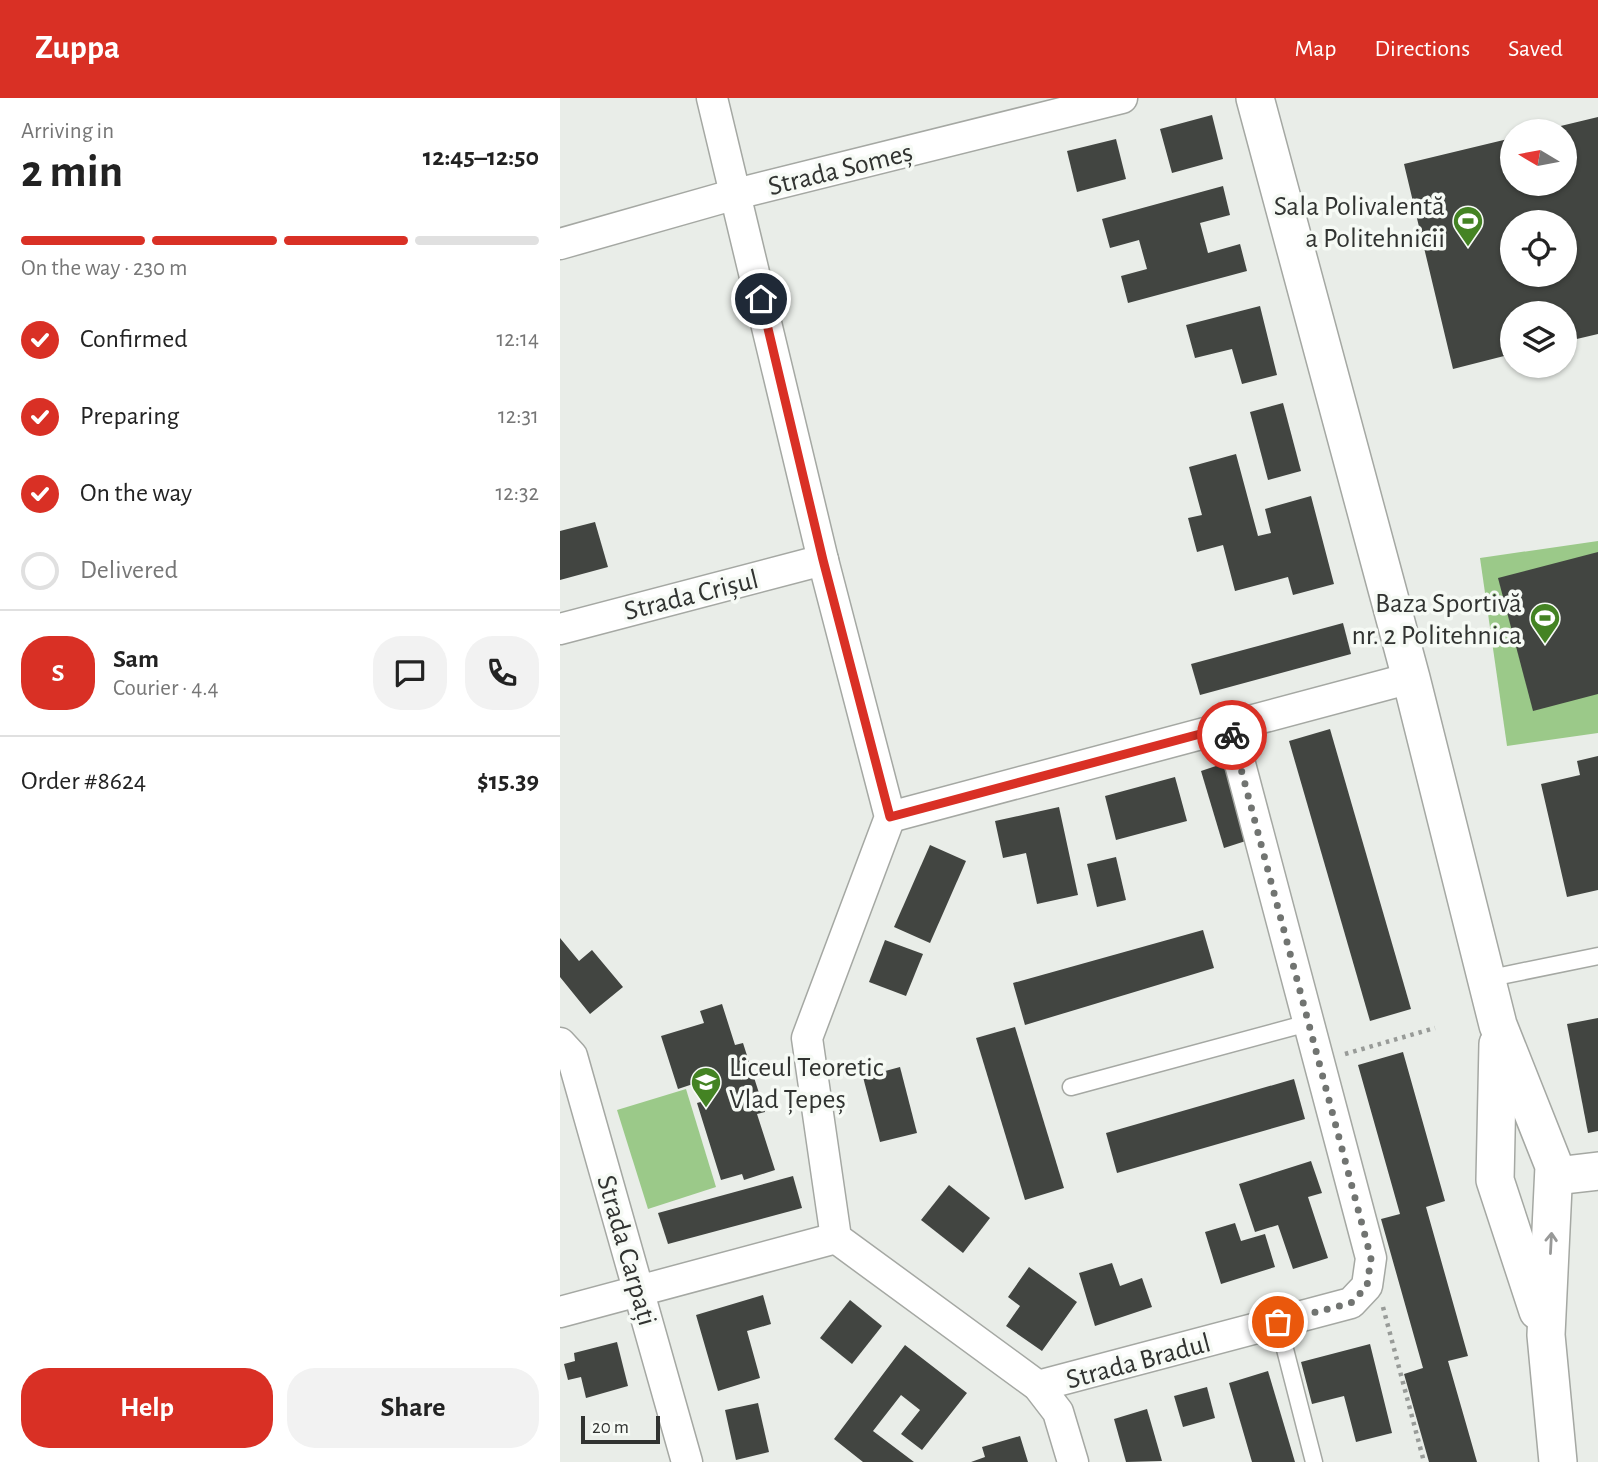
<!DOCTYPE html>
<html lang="en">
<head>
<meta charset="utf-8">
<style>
  body { margin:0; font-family:"Alegreya Sans",sans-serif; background:#f2f2f2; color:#222; height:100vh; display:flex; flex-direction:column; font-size:26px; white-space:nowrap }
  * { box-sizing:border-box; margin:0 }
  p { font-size:23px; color:#767676 }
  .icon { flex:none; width:38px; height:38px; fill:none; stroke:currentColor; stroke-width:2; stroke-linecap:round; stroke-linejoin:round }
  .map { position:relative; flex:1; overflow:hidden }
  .sheet { display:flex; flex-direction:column; background:#fff; width:560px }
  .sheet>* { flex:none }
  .needle { width:46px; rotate:280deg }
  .tools { position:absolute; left:940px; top:21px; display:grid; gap:14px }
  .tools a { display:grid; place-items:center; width:77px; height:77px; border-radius:50%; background:#fff; box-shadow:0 2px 5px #0004; font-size:35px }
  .scale { position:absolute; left:21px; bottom:18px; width:79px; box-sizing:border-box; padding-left:7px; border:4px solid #313331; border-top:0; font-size:19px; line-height:24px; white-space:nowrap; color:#313331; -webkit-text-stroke:5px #f6faf5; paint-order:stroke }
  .pin { position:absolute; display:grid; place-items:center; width:60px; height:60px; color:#fff; margin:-30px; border:4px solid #fff; border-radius:50%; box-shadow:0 2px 7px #0007 }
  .courier { position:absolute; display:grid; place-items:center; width:70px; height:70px; margin:-35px; border:5px solid #d93025; border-radius:50%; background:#fff; color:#222; box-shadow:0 2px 9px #0007 }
  .headline em { font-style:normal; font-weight:700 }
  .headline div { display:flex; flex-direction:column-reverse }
  .headline { display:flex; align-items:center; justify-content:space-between; height:119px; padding:0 21px }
  h1 { font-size:46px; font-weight:700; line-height:52px }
  .bar { display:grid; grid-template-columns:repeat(4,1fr); gap:10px 7px; align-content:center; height:84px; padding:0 21px }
  .bar i { height:9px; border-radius:5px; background:#e0e0e0 }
  .bar .active { background:#d93025 }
  .bar p { grid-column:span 4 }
  .line { display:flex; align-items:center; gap:18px; padding:0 21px; border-top:2px solid #e0e0e0 }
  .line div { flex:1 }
  .round { display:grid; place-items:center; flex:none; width:74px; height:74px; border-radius:28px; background:#f2f2f2 }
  ol { padding:0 21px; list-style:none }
  li { display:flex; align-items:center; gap:21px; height:77px }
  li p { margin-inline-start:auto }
  li .icon { padding:7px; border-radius:50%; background:#d93025; color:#fff; stroke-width:4 }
  li:last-child { color:#767676 }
  li i { width:38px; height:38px; border:4px solid #e0e0e0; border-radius:50% }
  .primary-button { display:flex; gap:14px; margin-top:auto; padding:14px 21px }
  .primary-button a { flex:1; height:80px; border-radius:28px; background:#d93025; color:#fff; font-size:28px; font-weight:700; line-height:80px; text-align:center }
  .primary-button a+a { background:#f2f2f2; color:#222 }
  header { display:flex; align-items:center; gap:42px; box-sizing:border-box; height:98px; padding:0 35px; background:#d93025; color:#fff }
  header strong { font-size:33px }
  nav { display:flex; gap:38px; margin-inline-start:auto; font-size:24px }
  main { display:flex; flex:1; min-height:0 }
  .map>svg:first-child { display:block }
  .green { fill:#9bc989 }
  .building { fill:#424541; fill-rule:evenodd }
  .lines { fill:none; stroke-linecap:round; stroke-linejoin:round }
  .service-casing { stroke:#a5a8a3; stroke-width:19 }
  .minor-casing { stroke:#a5a8a3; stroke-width:33 }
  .tertiary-casing { stroke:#a5a8a3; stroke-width:40 }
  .path { stroke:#989b98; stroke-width:4.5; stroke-dasharray:3.5 5; stroke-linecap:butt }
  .service { stroke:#fff; stroke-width:16 }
  .minor { stroke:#fff; stroke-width:30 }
  .tertiary { stroke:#fff; stroke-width:37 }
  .oneway { stroke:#989998 }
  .done { stroke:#717471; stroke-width:7; stroke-dasharray:0 12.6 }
  .route { stroke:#d93025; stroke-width:9 }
  .labels { text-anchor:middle; stroke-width:7; stroke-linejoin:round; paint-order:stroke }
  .street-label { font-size:28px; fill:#313331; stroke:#f6faf5 }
  .poi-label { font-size:28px; fill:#313331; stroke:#f6faf5; text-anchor:end }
</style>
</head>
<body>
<header>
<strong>Zuppa</strong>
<nav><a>Map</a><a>Directions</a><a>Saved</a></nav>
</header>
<main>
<section class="sheet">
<div class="headline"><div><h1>2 min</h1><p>Arriving in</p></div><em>12:45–12:50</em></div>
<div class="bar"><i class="active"></i><i class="active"></i><i class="active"></i><i></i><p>On the way · 230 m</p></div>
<ol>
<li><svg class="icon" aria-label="check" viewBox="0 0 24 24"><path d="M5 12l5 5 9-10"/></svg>Confirmed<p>12:14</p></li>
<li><svg class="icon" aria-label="check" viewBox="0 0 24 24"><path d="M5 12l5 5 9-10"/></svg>Preparing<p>12:31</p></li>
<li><svg class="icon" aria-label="check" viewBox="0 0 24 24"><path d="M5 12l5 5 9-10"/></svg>On the way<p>12:32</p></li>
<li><i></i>Delivered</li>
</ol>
<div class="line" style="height:126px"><b class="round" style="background:#d93025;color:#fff">S</b><div><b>Sam</b><p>Courier · 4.4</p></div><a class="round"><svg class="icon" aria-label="chat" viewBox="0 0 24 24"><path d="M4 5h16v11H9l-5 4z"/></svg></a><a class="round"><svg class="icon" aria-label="phone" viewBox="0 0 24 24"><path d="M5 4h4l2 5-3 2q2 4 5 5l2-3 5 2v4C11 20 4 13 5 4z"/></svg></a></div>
<div class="line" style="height:91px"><div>Order #8624</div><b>$15.39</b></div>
<div class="primary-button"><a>Help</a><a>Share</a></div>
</section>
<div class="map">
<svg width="1038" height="1364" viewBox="0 0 1038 1364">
  <rect width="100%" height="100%" fill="#e9ede8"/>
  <!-- green -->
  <g class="green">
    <path d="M1038 443V635L947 648 920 460Z"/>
    <path d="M126 991 156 1089 88 1111 57 1012Z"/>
  </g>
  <!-- building -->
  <g class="building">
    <path d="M652 17 663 61 612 75 600 31Z"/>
    <path d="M1038 19V236L1004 244V215H952V256L893 271 844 66 952 40V86H1004V33L984 32ZM952 124H1004V177H952Z"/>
    <path d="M556 41 566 81 517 94 507 53Z"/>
    <path d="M663 88 670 117 640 125 648 155 680 146 687 173 568 205 561 178 587 171 579 142 550 150 542 121Z"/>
    <path d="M700 208 717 277 682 286 672 251 635 260 626 227Z"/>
    <path d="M723 305 741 373 708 382 690 314Z"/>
    <path d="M676 356 698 438 711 435 705 411 751 398 774 486 733 497 728 479 675 493 663 447 637 454 628 420 642 417 629 369Z"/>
    <path d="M35 424 48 469 0 482V433Z"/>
    <path d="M1038 454V596L973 613 938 480Z"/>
    <path d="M783 525 791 556 640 597 631 566Z"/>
    <path d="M770 631 851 911 810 923 729 643Z"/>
    <path d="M1038 658V792L1007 799 981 686 1020 677 1017 663Z"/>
    <path d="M671 663 695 740 664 750 641 673Z"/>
    <path d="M615 679 627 723 556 742 545 698Z"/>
    <path d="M499 709 518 797 477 806 466 755 443 760 435 723Z"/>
    <path d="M370 747 406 763 370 845 334 829Z"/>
    <path d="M556 759 566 802 537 809 527 766Z"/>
    <path d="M643 832 654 870 465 927 453 885Z"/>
    <path d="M0 840 19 863 32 852 63 889 30 916 0 879Z"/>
    <path d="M325 842 363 856 346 898 309 884Z"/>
    <path d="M162 906 175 947 183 945 205 1014 197 1016 215 1072 184 1082 182 1076 161 1082 137 1005 151 1001 145 982 118 991 101 938 144 925 140 913Z"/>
    <path d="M1038 920V1033L1028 1035 1007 926Z"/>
    <path d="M455 929 504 1090 465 1102 416 940Z"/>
    <path d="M843 954 885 1103 866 1109 908 1258 888 1263 917 1364H869L844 1276 863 1270 821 1121 840 1116 798 967Z"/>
    <path d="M340 969 357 1035 320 1044 303 979Z"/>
    <path d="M734 981 745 1021 557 1075 546 1035Z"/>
    <path d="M751 1063 762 1095 748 1099 768 1160 733 1171 718 1127 695 1134 679 1086Z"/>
    <path d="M233 1078 242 1110 108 1146 98 1115Z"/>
    <path d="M389 1087 430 1120 403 1155 361 1122Z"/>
    <path d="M675 1125 681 1143 705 1136 715 1169 661 1186 645 1134Z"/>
    <path d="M552 1165 560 1188 582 1180 592 1209 535 1228 519 1175Z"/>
    <path d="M469 1169 517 1204 482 1253 446 1228 460 1208 448 1199Z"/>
    <path d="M203 1197 211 1226 187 1233 200 1280 158 1293 136 1217Z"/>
    <path d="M290 1202 322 1228 292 1266 260 1240Z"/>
    <path d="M57 1244 68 1288 26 1300 21 1279 8 1282 4 1266 15 1263 14 1255Z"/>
    <path d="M810 1246 832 1335 796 1344 784 1298 752 1306 741 1264Z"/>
    <path d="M345 1247 407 1295 362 1352 341 1336 360 1312 341 1297 313 1333 354 1364H303L274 1341Z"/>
    <path d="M708 1273 735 1364H692L669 1285Z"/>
    <path d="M647 1289 655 1320 623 1329 614 1298Z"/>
    <path d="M198 1305 209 1354 176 1362 165 1312Z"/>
    <path d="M587 1311 602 1363 566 1364 554 1321Z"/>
    <path d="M460 1338 468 1364H411L425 1359 422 1349Z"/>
  </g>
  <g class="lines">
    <!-- service casing -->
    <g class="service-casing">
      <g id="service">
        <path d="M926 881 1038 858"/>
        <path d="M511 989 748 925"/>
        <path d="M718 1224 754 1364"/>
      </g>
    </g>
    <!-- minor casing -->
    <g class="minor-casing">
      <g id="minor">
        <path d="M152 0 263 462 330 719 247 940 276 1140 478 1288 498 1314 513 1364"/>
        <path d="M0 146 176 96 562 0"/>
        <path d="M0 531 263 462"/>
        <path d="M330 719 851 580"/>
        <path d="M0 945 12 958 127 1364"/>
        <path d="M0 1214 276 1140"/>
        <path d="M478 1288 791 1205 807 1188 811 1160 670 628"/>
      </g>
    </g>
    <!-- tertiary casing -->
    <g class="tertiary-casing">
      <g id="tertiary">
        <path d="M695 0 851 580 938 927 994 1068 986 1237 998 1364"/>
        <path d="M938 946 935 1082 978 1213"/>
        <path d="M996 1078 1038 1073"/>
      </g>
    </g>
    <!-- path -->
    <g class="path">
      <path d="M785 956 875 930"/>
      <path d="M823 1209 864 1364"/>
    </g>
    <!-- service -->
    <use href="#service" class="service"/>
    <!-- minor -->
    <use href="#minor" class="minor"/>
    <!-- tertiary -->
    <use href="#tertiary" class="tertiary"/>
  </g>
  <!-- one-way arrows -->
  <defs><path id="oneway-shaft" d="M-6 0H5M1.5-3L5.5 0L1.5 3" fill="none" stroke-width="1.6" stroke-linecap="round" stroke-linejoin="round" transform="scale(1.75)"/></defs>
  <use class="oneway" href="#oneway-shaft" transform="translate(991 1145) rotate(-87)"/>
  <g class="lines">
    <!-- done -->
    <path class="done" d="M672 637 811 1160 807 1188 791 1205 718 1224"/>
    <!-- route -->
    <path class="route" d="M201 201 263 462 330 719 670 628 672 637"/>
  </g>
  <!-- icons -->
  <defs>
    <g id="stadium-pin" transform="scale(1.575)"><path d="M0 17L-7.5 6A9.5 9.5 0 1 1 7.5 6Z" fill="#448323" stroke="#f6faf5"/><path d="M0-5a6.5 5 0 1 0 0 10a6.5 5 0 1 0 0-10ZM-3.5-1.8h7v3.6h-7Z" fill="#fff"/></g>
    <g id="school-pin" transform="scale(1.575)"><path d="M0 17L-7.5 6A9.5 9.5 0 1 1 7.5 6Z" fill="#448323" stroke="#f6faf5"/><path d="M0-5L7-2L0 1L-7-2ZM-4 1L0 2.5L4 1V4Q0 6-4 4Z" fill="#fff"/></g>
  </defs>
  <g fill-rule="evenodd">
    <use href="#stadium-pin" x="908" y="123"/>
    <use href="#stadium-pin" x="985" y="520"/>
    <use href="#school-pin" x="146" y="984"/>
  </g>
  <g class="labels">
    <!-- street labels -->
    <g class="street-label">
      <text transform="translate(280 70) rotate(-14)" y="10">Strada Someș</text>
      <text transform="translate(131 496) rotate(-14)" y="10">Strada Crișul</text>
      <text transform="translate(68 1152) rotate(74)" y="10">Strada Carpați</text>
      <text transform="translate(578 1262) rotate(-15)" y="10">Strada Bradul</text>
    </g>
    <!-- poi labels -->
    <g class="poi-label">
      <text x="885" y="117">Sala Polivalentă<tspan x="885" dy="32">a Politehnicii</tspan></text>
      <text x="962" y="514">Baza Sportivă<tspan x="962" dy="32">nr. 2 Politehnica</tspan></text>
      <text x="169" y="978" text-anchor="start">Liceul Teoretic<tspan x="169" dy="32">Vlad Țepeș</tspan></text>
    </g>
  </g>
</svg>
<div class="tools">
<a><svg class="needle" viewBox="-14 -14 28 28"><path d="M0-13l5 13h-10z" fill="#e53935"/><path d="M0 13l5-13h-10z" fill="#767676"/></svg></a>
<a><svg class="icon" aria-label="locate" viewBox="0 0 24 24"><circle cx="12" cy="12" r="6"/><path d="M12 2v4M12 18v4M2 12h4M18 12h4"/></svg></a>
<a><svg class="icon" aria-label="layers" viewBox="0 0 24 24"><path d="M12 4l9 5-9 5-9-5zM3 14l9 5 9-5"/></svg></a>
</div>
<div class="scale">20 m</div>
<div class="pin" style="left:718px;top:1224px;background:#ea580c"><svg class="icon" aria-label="bag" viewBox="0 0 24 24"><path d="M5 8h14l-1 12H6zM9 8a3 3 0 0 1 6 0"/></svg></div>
<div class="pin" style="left:201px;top:201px;background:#1f2937"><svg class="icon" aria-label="home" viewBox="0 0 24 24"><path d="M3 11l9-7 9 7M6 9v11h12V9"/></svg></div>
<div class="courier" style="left:672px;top:637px"><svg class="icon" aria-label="bike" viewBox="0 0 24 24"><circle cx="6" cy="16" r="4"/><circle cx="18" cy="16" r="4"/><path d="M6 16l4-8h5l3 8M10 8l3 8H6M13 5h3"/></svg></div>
</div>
</main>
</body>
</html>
